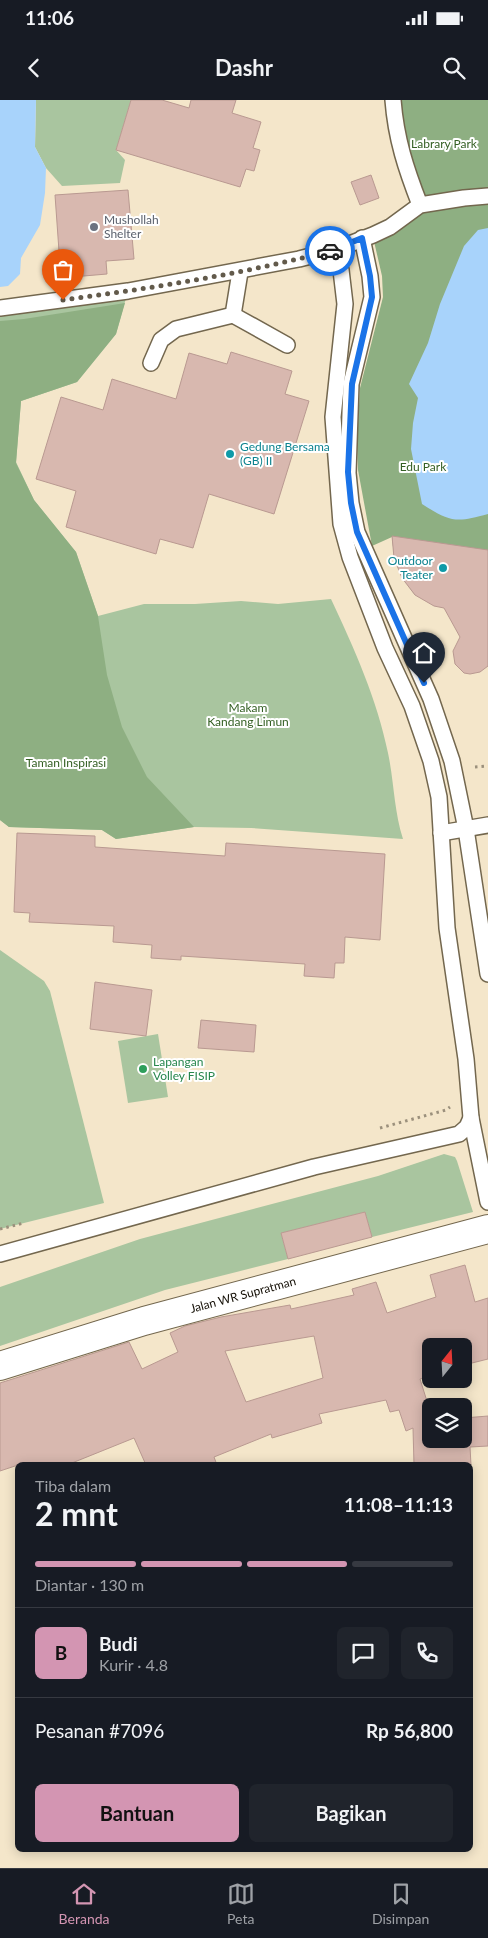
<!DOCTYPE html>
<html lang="id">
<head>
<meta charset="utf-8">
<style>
  body { margin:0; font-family:Lato,sans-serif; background:#20242c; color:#f1f3f6; height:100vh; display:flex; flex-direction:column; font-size:19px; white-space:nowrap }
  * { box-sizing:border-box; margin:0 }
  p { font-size:16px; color:#9ea1a6 }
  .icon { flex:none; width:28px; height:28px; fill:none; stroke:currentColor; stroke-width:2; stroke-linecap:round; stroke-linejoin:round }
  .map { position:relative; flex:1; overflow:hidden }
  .side { position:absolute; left:15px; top:1362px; width:458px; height:390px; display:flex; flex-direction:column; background:#171b24; border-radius:8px; box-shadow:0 2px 12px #0003 }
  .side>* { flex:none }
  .needle { width:32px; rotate:18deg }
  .tools { position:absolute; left:422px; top:1238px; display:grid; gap:10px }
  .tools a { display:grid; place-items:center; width:50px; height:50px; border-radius:8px; background:#171b24; box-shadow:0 2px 12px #0003; font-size:25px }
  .pin { position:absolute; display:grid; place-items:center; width:42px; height:42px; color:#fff; margin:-51px -21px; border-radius:50% 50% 50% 0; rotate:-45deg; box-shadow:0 0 5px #0007 }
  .pin .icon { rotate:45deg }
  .courier { position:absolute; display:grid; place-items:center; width:50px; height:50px; margin:-25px; border:4px solid #1a73e8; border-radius:50%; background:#fff; color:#222; box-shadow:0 1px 6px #0007 }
  .headline em { font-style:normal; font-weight:700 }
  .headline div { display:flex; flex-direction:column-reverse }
  .headline { display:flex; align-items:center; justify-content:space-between; height:85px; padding:0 20px }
  h1 { font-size:32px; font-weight:700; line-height:38px }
  .bar { display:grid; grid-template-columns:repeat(4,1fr); gap:8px 5px; align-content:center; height:60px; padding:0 20px }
  .bar i { height:6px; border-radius:4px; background:#363941 }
  .bar .selected { background:#d395b2 }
  .bar p { grid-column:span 4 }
  .line { display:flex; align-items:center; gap:12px; padding:0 20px; border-top:1px solid #363941 }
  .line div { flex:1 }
  .round { display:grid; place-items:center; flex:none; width:52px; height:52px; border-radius:8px; background:#20242c }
  .action { display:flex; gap:10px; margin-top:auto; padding:10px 20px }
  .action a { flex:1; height:58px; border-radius:8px; background:#d395b2; color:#111; font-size:20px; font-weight:700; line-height:58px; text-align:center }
  .action a+a { background:#20242c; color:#f1f3f6 }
  .status { display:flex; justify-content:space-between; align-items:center; height:35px; padding:0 25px; background:#171b24; direction:ltr }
  .status svg { height:14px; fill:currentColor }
  header { display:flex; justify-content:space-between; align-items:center; height:65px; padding:0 20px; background:#171b24; font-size:22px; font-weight:700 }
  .menu { display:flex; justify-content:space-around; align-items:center; height:70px; border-top:1px solid #363941; background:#171b24; font-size:14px; color:#9ea1a6 }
  .menu a { display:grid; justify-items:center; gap:2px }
  .menu .selected { color:#d395b2 }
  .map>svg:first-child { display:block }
  .green { fill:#a9c59f }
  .forest { fill:#8eaf82 }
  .water { fill:#a8d3fb }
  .building { fill:#d8b8af; stroke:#b99991; fill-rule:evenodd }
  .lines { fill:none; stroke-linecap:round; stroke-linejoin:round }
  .service-casing { stroke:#73674e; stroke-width:18 }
  .trunk-casing { stroke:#73674e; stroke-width:30 }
  .path { stroke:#9b907c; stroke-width:3; stroke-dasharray:2.5 4; stroke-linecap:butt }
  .service { stroke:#fff; stroke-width:15 }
  .trunk { stroke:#fff; stroke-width:28 }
  .done { stroke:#625a4b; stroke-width:5; stroke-dasharray:0 9 }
  .route { stroke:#1a73e8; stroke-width:6 }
  .worship-dot { fill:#6b7280; stroke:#fff; stroke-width:2 }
  .culture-dot { fill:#0f9aa8; stroke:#fff; stroke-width:2 }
  .leisure-dot { fill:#2e9e5b; stroke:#fff; stroke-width:2 }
  .labels { text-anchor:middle; stroke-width:4; stroke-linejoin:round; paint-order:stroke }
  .park-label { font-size:12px; fill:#356024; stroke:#fff }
  .worship-label { font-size:12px; fill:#5b616d; stroke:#fff; text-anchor:start }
  .culture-label { font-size:12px; fill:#0d838f; stroke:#fff; text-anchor:start }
  .leisure-label { font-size:12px; fill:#27864d; stroke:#fff; text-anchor:start }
  .street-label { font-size:12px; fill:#140f06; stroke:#fff }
</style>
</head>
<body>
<div class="status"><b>11:06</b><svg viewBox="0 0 49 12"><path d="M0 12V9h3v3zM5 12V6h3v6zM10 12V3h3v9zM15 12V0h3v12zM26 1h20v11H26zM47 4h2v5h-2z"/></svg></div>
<header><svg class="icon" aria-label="back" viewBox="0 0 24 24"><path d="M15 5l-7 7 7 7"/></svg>Dashr<svg class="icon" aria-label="search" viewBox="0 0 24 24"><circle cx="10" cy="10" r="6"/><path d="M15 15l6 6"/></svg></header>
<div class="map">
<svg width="488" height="1768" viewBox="0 0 488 1768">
  <rect width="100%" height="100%" fill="#f4e6ca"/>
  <!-- green -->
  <g class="green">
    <path d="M36 0H131L116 50 125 60 120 83 62 86 46 68 35 47Z"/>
    <path d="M128 191 116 234 77 282 21 301 16 362 34 400 76 452 98 516 144 504H195L241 501 278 504 331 499C354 548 377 599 388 653 394 681 394 711 403 739L251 728 194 727 116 739 102 730 9 727 0 720V208Z"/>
    <path d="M0 850 44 881 50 891 104 1103 0 1129Z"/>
    <path d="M158 934 168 997 128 1003 118 941Z"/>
    <path d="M444 1054 455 1057 457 1061 473 1112 372 1137 365 1112 281 1133 288 1159 165 1190 0 1246V1187L140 1139 378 1076Z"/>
  </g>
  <!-- forest -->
  <g class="forest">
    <path d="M393 0H488V503L415 495C399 474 394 463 392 437L372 446 358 370 357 341 360 288 383 197 382 176 373 137 419 105Z"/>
    <path d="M125 203 116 234 77 282 21 301 16 363 34 400 76 452 98 516 107 575 122 627 147 677 194 727 116 739 102 730 9 727 0 720V221L24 219Z"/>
  </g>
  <!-- water -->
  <g class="water">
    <path d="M0 0H36L35 47 46 68 45 93 40 125 21 158 20 174 8 186 0 187Z"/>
    <path d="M488 128V414C456 423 450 422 422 404L411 349 413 323 418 298 409 284 428 243 440 204 464 146 478 130Z"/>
  </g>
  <!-- building -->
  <g class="building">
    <path d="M131 0H162L189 8 191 0H236L232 13 261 22 253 48 260 50 254 71 246 69 240 87 116 50Z"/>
    <path d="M371 75 379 98 360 105 351 82Z"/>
    <path d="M128 90 134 159 106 161 107 174 72 177 71 164 60 165 55 95Z"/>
    <path d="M231 252 292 271 285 294 309 301 274 414 209 394 193 448 160 439 156 454 66 427 76 391 36 379 61 297 103 310 112 279 176 299 189 253 227 264Z"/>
    <path d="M392 436 488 450V566L480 572 470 574 464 573 455 564 453 551 460 537 444 508 434 506 415 495 402 478 394 458Z"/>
    <path d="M17 733 95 736V747L225 756 226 743 385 754 380 840 345 837 344 863H335L334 878 304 876 305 864 181 856V860L151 858 152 845 113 842 114 826 29 822 30 813 14 812Z"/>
    <path d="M95 882 152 890 146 936 90 929Z"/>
    <path d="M201 920 256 925 254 952 198 948Z"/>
    <path d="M365 1112 372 1137 288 1159 281 1133Z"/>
    <path d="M465 1165 475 1202 488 1198V1259L464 1265V1246H431V1276L420 1279 431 1314V1339H464V1318L488 1316V1346L470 1347 471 1365H414L413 1328 406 1331 399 1310 390 1312 386 1300 319 1314 322 1323 272 1338 271 1334 214 1357 217 1365H146L134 1338 67 1365H18L0 1371V1283L129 1242 142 1269 178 1252 170 1233 185 1226 221 1217 290 1205 291 1209 354 1195 352 1189 376 1182 387 1213 436 1197 430 1175ZM314 1236 323 1278 246 1302 225 1251Z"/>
  </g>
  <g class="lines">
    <!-- service casing -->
    <g class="service-casing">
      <g id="service">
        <path d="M393 0C396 39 406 69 420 105"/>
        <path d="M362 138 370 176 372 197 351 284 348 373 351 403 357 432 431 599 452 661 466 729 488 874"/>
        <path d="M334 150 341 170 345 204 333 317 341 424 350 457 385 548 412 606 431 661 439 697 447 828 466 959 471 1018 488 1102"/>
        <path d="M0 208 128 191 299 159 334 150 373 135 390 127 420 105 464 98 488 96"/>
        <path d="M233 215 287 245"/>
        <path d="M151 263 161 240 176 229 233 215 240 172"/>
        <path d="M441 733 488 725"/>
        <path d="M0 1154 314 1067 459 1034 467 1027 471 1018"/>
      </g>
    </g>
    <!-- trunk casing -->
    <g class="trunk-casing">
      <path id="trunk" d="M0 1266 144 1221 488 1129"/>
    </g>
    <!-- path -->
    <g class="path">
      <path d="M475 667 488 666"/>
      <path d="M380 1028 446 1010 450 1007"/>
      <path d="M0 1129 24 1123"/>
    </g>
    <!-- service -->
    <use href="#service" class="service"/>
    <!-- trunk -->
    <use href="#trunk" class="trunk"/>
  </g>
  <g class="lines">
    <!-- done -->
    <path class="done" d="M63 200C153 188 242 174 330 151"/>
    <!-- route -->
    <path class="route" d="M330 151 362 138 370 176 372 197 352 284 348 372 351 403 357 432 424 583"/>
  </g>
  <!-- markers -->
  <circle class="worship-dot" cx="94" cy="127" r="5"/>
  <g class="culture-dot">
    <circle cx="230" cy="354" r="5"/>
    <circle cx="443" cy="468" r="5"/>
  </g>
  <circle class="leisure-dot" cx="143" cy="969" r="5"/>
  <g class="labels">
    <!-- park labels -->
    <g class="park-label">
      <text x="444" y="48">Labrary Park</text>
      <text x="423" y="371">Edu Park</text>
      <text x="248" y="612">Makam<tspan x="248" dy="14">Kandang Limun</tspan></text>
      <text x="66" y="667">Taman Inspirasi</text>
    </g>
    <!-- worship labels -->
    <g class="worship-label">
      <text x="104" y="124">Mushollah<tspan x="104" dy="14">Shelter</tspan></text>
    </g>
    <!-- culture labels -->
    <g class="culture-label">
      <text x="240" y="351">Gedung Bersama<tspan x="240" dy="14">(GB) II</tspan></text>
      <text x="433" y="465" text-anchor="end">Outdoor<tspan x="433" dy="14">Teater</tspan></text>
    </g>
    <!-- leisure labels -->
    <g class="leisure-label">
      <text x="153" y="966">Lapangan<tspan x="153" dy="14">Volley FISIP</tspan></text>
    </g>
    <!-- street labels -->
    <g class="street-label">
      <text transform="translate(243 1195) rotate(-15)" y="4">Jalan WR Supratman</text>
    </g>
  </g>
</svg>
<div class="tools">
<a><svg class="needle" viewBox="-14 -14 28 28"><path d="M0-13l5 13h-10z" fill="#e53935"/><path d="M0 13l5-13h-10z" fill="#9ea1a6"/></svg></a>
<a><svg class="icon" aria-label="layers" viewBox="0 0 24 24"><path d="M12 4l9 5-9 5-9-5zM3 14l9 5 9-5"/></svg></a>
</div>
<div class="pin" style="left:63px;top:200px;background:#ea580c"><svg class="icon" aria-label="bag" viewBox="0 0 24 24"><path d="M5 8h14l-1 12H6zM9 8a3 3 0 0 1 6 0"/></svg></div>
<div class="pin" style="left:424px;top:583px;background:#1f2937"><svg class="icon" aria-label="home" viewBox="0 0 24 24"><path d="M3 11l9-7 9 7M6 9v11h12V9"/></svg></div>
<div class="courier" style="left:330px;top:151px"><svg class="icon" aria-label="car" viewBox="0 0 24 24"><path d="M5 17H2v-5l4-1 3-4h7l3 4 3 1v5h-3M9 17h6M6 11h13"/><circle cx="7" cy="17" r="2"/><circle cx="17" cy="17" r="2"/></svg></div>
<section class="side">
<div class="headline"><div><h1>2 mnt</h1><p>Tiba dalam</p></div><em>11:08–11:13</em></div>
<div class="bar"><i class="selected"></i><i class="selected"></i><i class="selected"></i><i></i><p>Diantar · 130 m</p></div>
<div class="line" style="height:90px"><b class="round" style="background:#d395b2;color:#111">B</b><div><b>Budi</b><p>Kurir · 4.8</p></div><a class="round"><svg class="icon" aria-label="chat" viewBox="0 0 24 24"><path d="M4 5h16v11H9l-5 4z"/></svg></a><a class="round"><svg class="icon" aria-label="phone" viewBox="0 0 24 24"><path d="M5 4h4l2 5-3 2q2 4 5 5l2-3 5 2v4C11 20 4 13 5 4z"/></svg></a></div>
<div class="line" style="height:65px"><div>Pesanan #7096</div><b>Rp 56,800</b></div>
<div class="action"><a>Bantuan</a><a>Bagikan</a></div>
</section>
</div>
<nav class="menu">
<a class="selected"><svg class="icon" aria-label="home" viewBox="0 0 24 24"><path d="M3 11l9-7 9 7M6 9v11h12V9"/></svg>Beranda</a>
<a><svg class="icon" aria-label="map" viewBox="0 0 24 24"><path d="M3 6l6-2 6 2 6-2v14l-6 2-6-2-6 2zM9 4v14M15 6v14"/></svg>Peta</a>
<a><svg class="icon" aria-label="saved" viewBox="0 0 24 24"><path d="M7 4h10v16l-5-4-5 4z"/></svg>Disimpan</a>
</nav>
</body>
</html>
